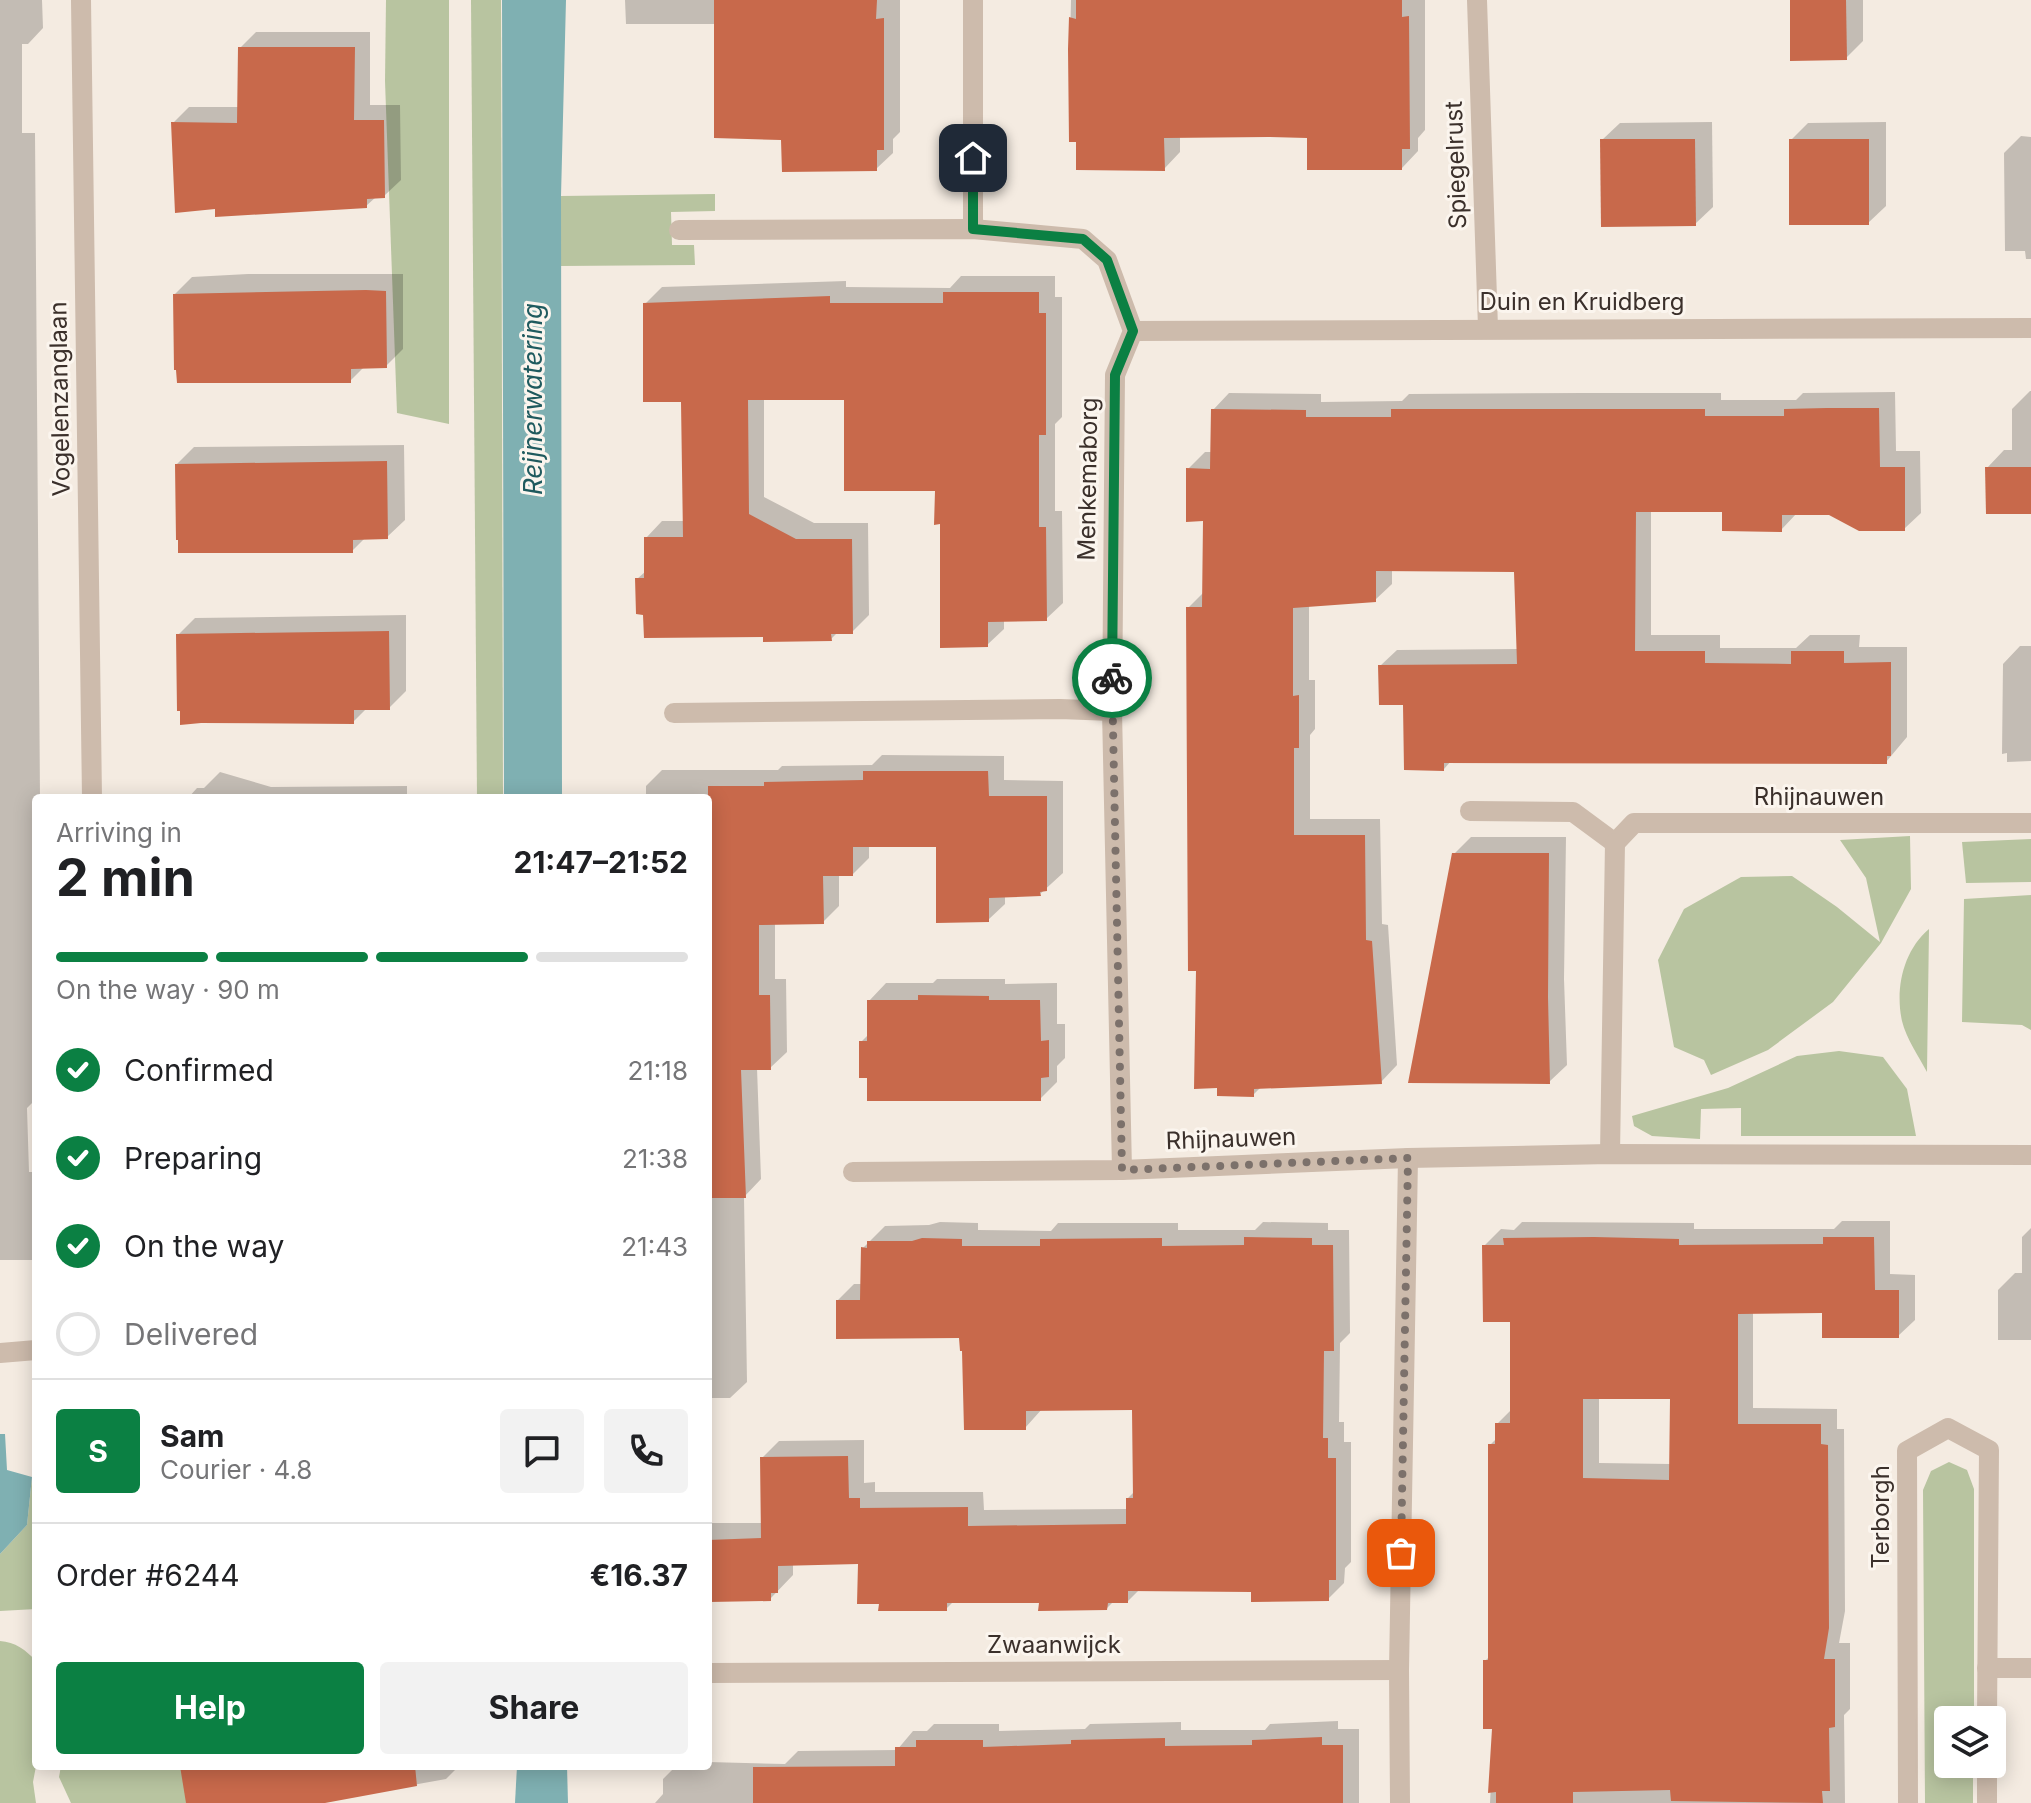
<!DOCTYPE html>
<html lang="en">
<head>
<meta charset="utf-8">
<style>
  body { margin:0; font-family:Inter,sans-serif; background:#f2f2f2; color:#202124; height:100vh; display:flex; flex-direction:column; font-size:30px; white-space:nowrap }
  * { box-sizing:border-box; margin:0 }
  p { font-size:26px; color:#757577 }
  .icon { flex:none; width:44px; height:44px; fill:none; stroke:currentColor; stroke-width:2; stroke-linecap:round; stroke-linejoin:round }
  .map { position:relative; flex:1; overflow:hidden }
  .details { position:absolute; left:32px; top:794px; width:680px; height:976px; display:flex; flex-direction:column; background:#fff; border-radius:8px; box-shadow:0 4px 20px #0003 }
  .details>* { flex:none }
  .fabs { position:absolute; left:1934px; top:1706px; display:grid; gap:16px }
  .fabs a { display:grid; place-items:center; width:72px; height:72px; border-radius:8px; background:#fff; box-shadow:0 4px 20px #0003; font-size:40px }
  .pin { position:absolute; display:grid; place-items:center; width:68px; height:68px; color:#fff; margin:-34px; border-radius:16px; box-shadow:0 4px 12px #0006 }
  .courier { position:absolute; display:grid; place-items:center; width:80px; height:80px; margin:-40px; border:6px solid #0b8043; border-radius:50%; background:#fff; color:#222; box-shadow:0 2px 10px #0007 }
  .headline em { font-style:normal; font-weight:700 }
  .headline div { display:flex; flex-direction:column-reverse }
  .headline { display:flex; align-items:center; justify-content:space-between; height:136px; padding:0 24px }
  h1 { font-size:52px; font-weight:700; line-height:60px }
  .bar { display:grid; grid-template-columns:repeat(4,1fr); gap:12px 8px; align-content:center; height:96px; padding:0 24px }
  .bar i { height:10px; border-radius:6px; background:#e0e0e0 }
  .bar .selected { background:#0b8043 }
  .bar p { grid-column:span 4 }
  .line { display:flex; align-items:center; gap:20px; padding:0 24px; border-top:2px solid #e0e0e0 }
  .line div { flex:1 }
  .round { display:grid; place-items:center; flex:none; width:84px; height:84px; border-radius:8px; background:#f2f2f2 }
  ol { padding:0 24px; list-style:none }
  li { display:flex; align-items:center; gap:24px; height:88px }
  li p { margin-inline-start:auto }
  li .icon { padding:8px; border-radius:50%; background:#0b8043; color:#fff; stroke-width:4 }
  li:last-child { color:#757577 }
  li i { width:44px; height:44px; border:4px solid #e0e0e0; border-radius:50% }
  .cta { display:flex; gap:16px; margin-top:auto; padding:16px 24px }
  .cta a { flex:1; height:92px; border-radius:8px; background:#0b8043; color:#fff; font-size:32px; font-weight:700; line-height:92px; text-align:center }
  .cta a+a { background:#f2f2f2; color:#202124 }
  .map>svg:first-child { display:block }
  .green { fill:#b8c4a0 }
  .water { fill:#7fb0b2 }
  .shadow { fill:#0003; fill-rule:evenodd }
  .building { fill:#c8694b; fill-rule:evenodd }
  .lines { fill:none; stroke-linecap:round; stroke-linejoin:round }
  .minor { stroke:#cdbbac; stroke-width:20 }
  .done { stroke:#7c716b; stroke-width:8; stroke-dasharray:0 14.4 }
  .route { stroke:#0b8043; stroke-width:10 }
  .labels { text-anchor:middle; stroke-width:6; stroke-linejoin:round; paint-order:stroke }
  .street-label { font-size:24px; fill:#3b302b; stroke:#fbf5ee }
  .water-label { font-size:26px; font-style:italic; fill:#1f5a5e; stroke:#fbf5ee }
</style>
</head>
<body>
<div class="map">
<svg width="2031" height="1803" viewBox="0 0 2031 1803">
  <rect width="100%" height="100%" fill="#f4ebe1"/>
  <!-- green -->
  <g class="green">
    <path d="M386 0H449V424L397 413 385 81Z"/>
    <path d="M471 0H501L503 798H477Z"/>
    <path d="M715 194V211L671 212 672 245H694L695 265 561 266V196Z"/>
    <path d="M1910 836 1911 889 1881 943 1833 1002 1768 1050 1711 1075 1704 1060 1674 1047 1658 960 1684 909 1741 877 1792 876 1837 907 1880 942 1866 878 1840 840Z"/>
    <path d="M2031 839V882L1966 883 1962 842Z"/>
    <path d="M2031 895V1030L2022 1025 1962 1022 1964 899Z"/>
    <path d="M1929 929 1927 1072C1919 1057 1906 1038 1902 1021 1895 989 1903 951 1929 929Z"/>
    <path d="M1839 1051 1883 1057 1907 1089 1916 1136H1741V1108L1701 1109 1700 1139 1652 1136 1634 1126 1632 1116 1728 1088 1797 1056Z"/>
    <path d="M1949 1462 1967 1470 1974 1489V1720H1948V1764H1973V1803H1925L1923 1490 1931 1471Z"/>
    <path d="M32 1477H36V1609L0 1611V1554L27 1525Z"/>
    <path d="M0 1641C15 1642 26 1650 36 1661V1766L33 1782 36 1803H0Z"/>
    <path d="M61 1766H185L190 1803H71L59 1777Z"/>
  </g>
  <!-- water -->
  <g class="water">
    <path d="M502 0H566L561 196 562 798H504Z"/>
    <path d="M0 1434H5L7 1470 32 1477 27 1525 0 1554Z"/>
    <path d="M517 1766H567L568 1803H515Z"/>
  </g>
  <!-- shadow -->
  <g class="shadow">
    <path d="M0 0H42L43 28 28 44H22V133H35L40 798H36V1099L27 1108 29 1172H36V1260H0Z"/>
    <path d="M625 0H900V132L893 139V153L876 169 783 138 717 24H626Z"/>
    <path d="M1071 0H1425V130L1418 138V151L1402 168 1309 136 1180 135V152L1164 169 1070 49Z"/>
    <path d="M1792 0H1863V41L1846 58Z"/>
    <path d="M256 32H370V105H400L401 180 384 196 376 197 366 206 217 207 173 123 189 107H239L240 48Z"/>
    <path d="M1712 122 1713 207 1695 224 1602 140 1620 123Z"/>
    <path d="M1886 122V206L1868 223 1791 140 1808 123Z"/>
    <path d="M2021 136 2031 137V259H2026L2025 251H2005L2004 153Z"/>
    <path d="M248 274H403V349L386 366 364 367 350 381 175 294 192 277Z"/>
    <path d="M961 276H1055V297H1062V417L1055 424V511H1062L1063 603 1046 619 1004 620V629L987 645 942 522 937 489 846 398H764V497L814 523H868L869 615 852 632H838L831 639 765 635 645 613 637 579 646 571V538L662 521H684L683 400 645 304 662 287 846 281V287L950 288Z"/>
    <path d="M2030 391H2031V512L1987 468 2004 450H2012V409Z"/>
    <path d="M1895 392 1896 451H1920L1921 513 1904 529 1829 513H1797L1781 530 1724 510H1651V635H1720V648H1796L1810 635H1860L1859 647H1907V737L1886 762 1451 761 1444 769 1380 666 1397 650 1519 649 1516 570 1392 569V584L1375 600 1309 605V680H1315V729L1310 735V819H1380L1382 924 1388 925 1397 1065 1381 1082 1262 1086 1253 1095 1198 969 1188 608 1204 592 1205 519 1188 469 1205 452H1212L1213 410 1229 393 1321 394V402L1402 401 1409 394 1584 393H1721V400H1796L1803 393Z"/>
    <path d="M404 445 405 520 387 537 365 538 352 551 177 464 194 447Z"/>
    <path d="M406 615V691L389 708H367L353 722 182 709 178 635 195 618Z"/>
    <path d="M2020 646H2031V761L2007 762V753L2002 754 2003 664Z"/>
    <path d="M882 755 1004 756V780L1063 781V873L1040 894 1005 895V904L988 920 938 845H869V858L853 874H839V906L823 922 775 923V979H786L787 1052 770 1068H757L761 1179 744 1197 747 1382 730 1398H708V798H646V786L662 770H778L782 766 872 765Z"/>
    <path d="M220 772 271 787 407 786V798H188L197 788H204Z"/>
    <path d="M1471 837H1566L1564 979 1567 1065 1549 1082 1454 854Z"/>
    <path d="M937 979H1005V984L1057 983V1024H1065V1058L1057 1066V1082L1040 1099 869 1076 861 1042 869 1034V1001L886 983H933Z"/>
    <path d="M1842 1221H1890V1274L1915 1275V1320L1898 1336 1824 1311 1753 1312V1408L1837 1409V1429H1844L1845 1611 1839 1643H1850V1709L1844 1715 1845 1803H1490L1494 1727 1485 1661 1490 1656V1445L1497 1438V1424L1512 1409V1320L1484 1246 1501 1229 1514 1230 1522 1222 1694 1223V1229H1834ZM1599 1397H1672L1671 1464 1599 1463Z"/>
    <path d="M940 1222 978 1223V1230L1051 1231 1058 1223H1178V1230H1255L1263 1222 1328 1223V1230H1349L1350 1333 1340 1343 1339 1422H1344V1442H1351V1562L1345 1568 1344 1583 1328 1599 1253 1590 1140 1589 1128 1601H1114L1107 1608 1041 1601H954L946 1609 881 1602 860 1562 793 1563V1575L770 1599 708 1591V1523H763L762 1458 779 1441 864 1440V1483L875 1482V1492H983L984 1510 1128 1509V1498L1135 1491 1134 1408 1042 1409 1025 1428 964 1349 961 1336 838 1300 854 1284H863V1248L885 1226 929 1225Z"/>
    <path d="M2031 1228V1340H1998V1290L2015 1273H2022V1237Z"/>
    <path d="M1338 1721V1729H1359V1803H655L663 1794V1779L676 1766H708V1762L785 1764 798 1751 897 1750 913 1731H927L934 1724H999V1731L1085 1729 1090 1724 1181 1722V1730H1265L1270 1724Z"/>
    <path d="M182 1766H459L446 1779 313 1803H188Z"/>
  </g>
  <!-- building -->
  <g class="building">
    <path d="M714 0H877L876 19 884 18V150H877V171L782 172 781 140 714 138Z"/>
    <path d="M1076 0H1402V17L1409 16 1410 149H1402V170H1307V138L1268 137 1164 138 1165 171 1076 170V142H1069L1068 49 1069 17 1076 19Z"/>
    <path d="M1790 0H1846L1847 60 1790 61Z"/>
    <path d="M238 47H355L354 120H384L385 198 367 199V208L215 217V209L175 213 171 122 237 123Z"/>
    <path d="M1600 139H1695L1696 226 1601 227Z"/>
    <rect x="1789" y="139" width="80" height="86"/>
    <path d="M366 290 386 291 387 368 351 369V383H177L176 370H174L173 294Z"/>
    <path d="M943 292H1039V313H1046V435H1039V527H1046L1047 621 988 622V647L940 648V524L934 525 935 491H844V400H748L749 514 796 539H852L853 634H831L832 641 763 642V637L644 638 643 615 636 614 635 578H644V537H683L681 402H643V303L830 296V303H943Z"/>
    <path d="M1827 408H1879L1880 467H1905V531H1859L1829 515H1782V532L1722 531V512H1636L1635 651H1705V663L1791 664V651H1844V663L1891 662V756H1887V764L1444 763V771L1404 770 1403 705H1379L1378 665 1517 664 1514 572 1376 571V602L1293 608V696L1299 695V748H1294V835H1365L1366 940 1372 941 1382 1084 1254 1089V1097L1217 1096V1088L1194 1089 1196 971H1188L1186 607H1202L1203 521 1186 522V468L1210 469 1211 409 1306 410V417H1391V409H1705V416H1784V409Z"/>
    <path d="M387 461 388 539 353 540V553H178V540H176L175 464Z"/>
    <path d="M1985 467H2031V514H1986Z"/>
    <path d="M389 631 390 710H354V724L201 723 180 725V711H177L176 634Z"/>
    <path d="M863 771H988L989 796H1047V891L1040 892 1041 896 989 898V922L936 923V847H853V876H823L824 924 759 925V995H770L771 1070H741L746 1198H708V786H764V782L863 780Z"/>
    <path d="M1452 853H1549L1548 997 1550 1084 1408 1083Z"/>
    <path d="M918 995 989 996V1000H1040L1041 1041 1049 1040V1077L1041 1078V1101H867V1078H859V1041H867V1000H918Z"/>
    <path d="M1244 1237 1312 1238V1245H1333L1334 1351H1324L1323 1438H1328V1458H1336V1580H1329V1601L1251 1602V1592L1128 1591V1603H1108L1107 1610 1038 1611 1039 1603H947V1611H878L879 1604H857L858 1564 778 1566V1593H771V1601L709 1602 708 1540 761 1538 760 1457 848 1456 849 1498H860V1508L968 1507V1526L1126 1524V1498H1133L1132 1410 1026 1411V1430H964L962 1351H960L959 1338 836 1339V1300H860L861 1247 867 1248V1241H912L922 1238 962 1239V1246H1040V1239L1162 1238V1246L1244 1245Z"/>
    <path d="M1594 1237 1679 1239V1245L1823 1244V1237H1874L1875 1290H1899V1338H1822V1313L1738 1314V1424H1821V1444L1828 1445 1829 1628 1824 1659H1835V1727L1829 1728 1830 1791H1822L1823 1803 1671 1801 1670 1790 1573 1792V1803H1496V1792L1488 1793 1492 1729H1483V1660H1488V1444H1495V1423H1510V1322H1483L1482 1245H1504L1503 1238ZM1583 1399H1670L1669 1480 1583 1478Z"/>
    <path d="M1322 1737V1745H1343V1803H753V1767L895 1766V1747H916V1740H983V1747L1071 1744V1740L1165 1738V1746L1252 1745V1740Z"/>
    <path d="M180 1766H415L417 1786 325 1803H186Z"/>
  </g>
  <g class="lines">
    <!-- minor -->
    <g class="minor">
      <path d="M81 0 92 798"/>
      <path d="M1477 0 1488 328"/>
      <path d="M973 229V0"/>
      <path d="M679 230 973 229 1083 239 1107 260 1133 331 1115 375 1112 711 1122 1170"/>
      <path d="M1133 331 2031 328"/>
      <path d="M674 713 1060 709 1112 711"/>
      <path d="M1470 811 1573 812 1615 843 1634 823H2031"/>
      <path d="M1610 1154 1615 843"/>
      <path d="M853 1172 1122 1170 1408 1158 1610 1154 2031 1155"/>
      <path d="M0 1353 36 1350"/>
      <path d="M1987 1668H2031"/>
      <path d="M708 1673 1399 1670"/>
      <path d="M1987 1764V1803"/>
      <path d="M1400 1803 1399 1670 1408 1158"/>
      <path d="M1908 1803 1907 1451 1948 1428 1989 1450 1987 1720"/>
    </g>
  </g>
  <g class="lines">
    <!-- done -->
    <path class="done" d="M1112 678 1122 1170 1408 1158 1401 1553"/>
    <!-- route -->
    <path class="route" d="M973 158V229L1083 239 1107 260 1133 331 1115 375 1112 678"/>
  </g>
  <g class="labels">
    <!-- street labels -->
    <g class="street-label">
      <text transform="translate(1456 165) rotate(-92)" y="8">Spiegelrust</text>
      <text x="1582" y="310">Duin en Kruidberg</text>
      <text transform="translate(60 399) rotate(-91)" y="8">Vogelenzanglaan</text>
      <text transform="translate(1088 479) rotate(-89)" y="8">Menkemaborg</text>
      <text x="1819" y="805">Rhijnauwen</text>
      <text transform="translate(1231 1139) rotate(-2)" y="8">Rhijnauwen</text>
      <text transform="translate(1881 1517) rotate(-90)" y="8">Terborgh</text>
      <text x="1054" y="1653">Zwaanwijck</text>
    </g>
    <!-- water labels -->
    <g class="water-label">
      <text transform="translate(533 399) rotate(-90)" y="9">Reijnerwatering</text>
    </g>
  </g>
</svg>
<div class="fabs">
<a><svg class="icon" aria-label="layers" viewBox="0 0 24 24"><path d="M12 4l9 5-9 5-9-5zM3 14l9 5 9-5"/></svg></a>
</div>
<div class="pin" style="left:1401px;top:1553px;background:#ea580c"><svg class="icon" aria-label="bag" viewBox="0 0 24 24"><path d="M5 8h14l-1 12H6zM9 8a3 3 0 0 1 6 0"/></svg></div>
<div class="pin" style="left:973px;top:158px;background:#1f2937"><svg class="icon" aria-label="home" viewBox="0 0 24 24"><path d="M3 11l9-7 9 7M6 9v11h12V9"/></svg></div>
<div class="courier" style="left:1112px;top:678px"><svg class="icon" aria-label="bike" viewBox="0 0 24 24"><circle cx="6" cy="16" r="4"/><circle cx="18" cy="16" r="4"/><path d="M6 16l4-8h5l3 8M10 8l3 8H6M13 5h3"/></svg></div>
<section class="details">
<div class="headline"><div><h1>2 min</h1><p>Arriving in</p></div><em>21:47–21:52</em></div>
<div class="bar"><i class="selected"></i><i class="selected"></i><i class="selected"></i><i></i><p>On the way · 90 m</p></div>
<ol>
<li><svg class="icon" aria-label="check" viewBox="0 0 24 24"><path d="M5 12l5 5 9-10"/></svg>Confirmed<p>21:18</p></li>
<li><svg class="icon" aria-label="check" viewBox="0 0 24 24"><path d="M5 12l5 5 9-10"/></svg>Preparing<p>21:38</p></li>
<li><svg class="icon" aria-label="check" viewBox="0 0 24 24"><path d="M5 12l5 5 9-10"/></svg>On the way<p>21:43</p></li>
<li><i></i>Delivered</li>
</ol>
<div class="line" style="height:144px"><b class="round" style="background:#0b8043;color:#fff">S</b><div><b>Sam</b><p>Courier · 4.8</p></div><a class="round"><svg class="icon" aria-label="chat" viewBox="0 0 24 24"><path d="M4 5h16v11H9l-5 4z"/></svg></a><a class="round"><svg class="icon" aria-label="phone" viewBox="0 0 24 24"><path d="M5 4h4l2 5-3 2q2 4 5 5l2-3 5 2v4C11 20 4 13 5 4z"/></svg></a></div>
<div class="line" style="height:104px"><div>Order #6244</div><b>€16.37</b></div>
<div class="cta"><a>Help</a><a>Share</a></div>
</section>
</div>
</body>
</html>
